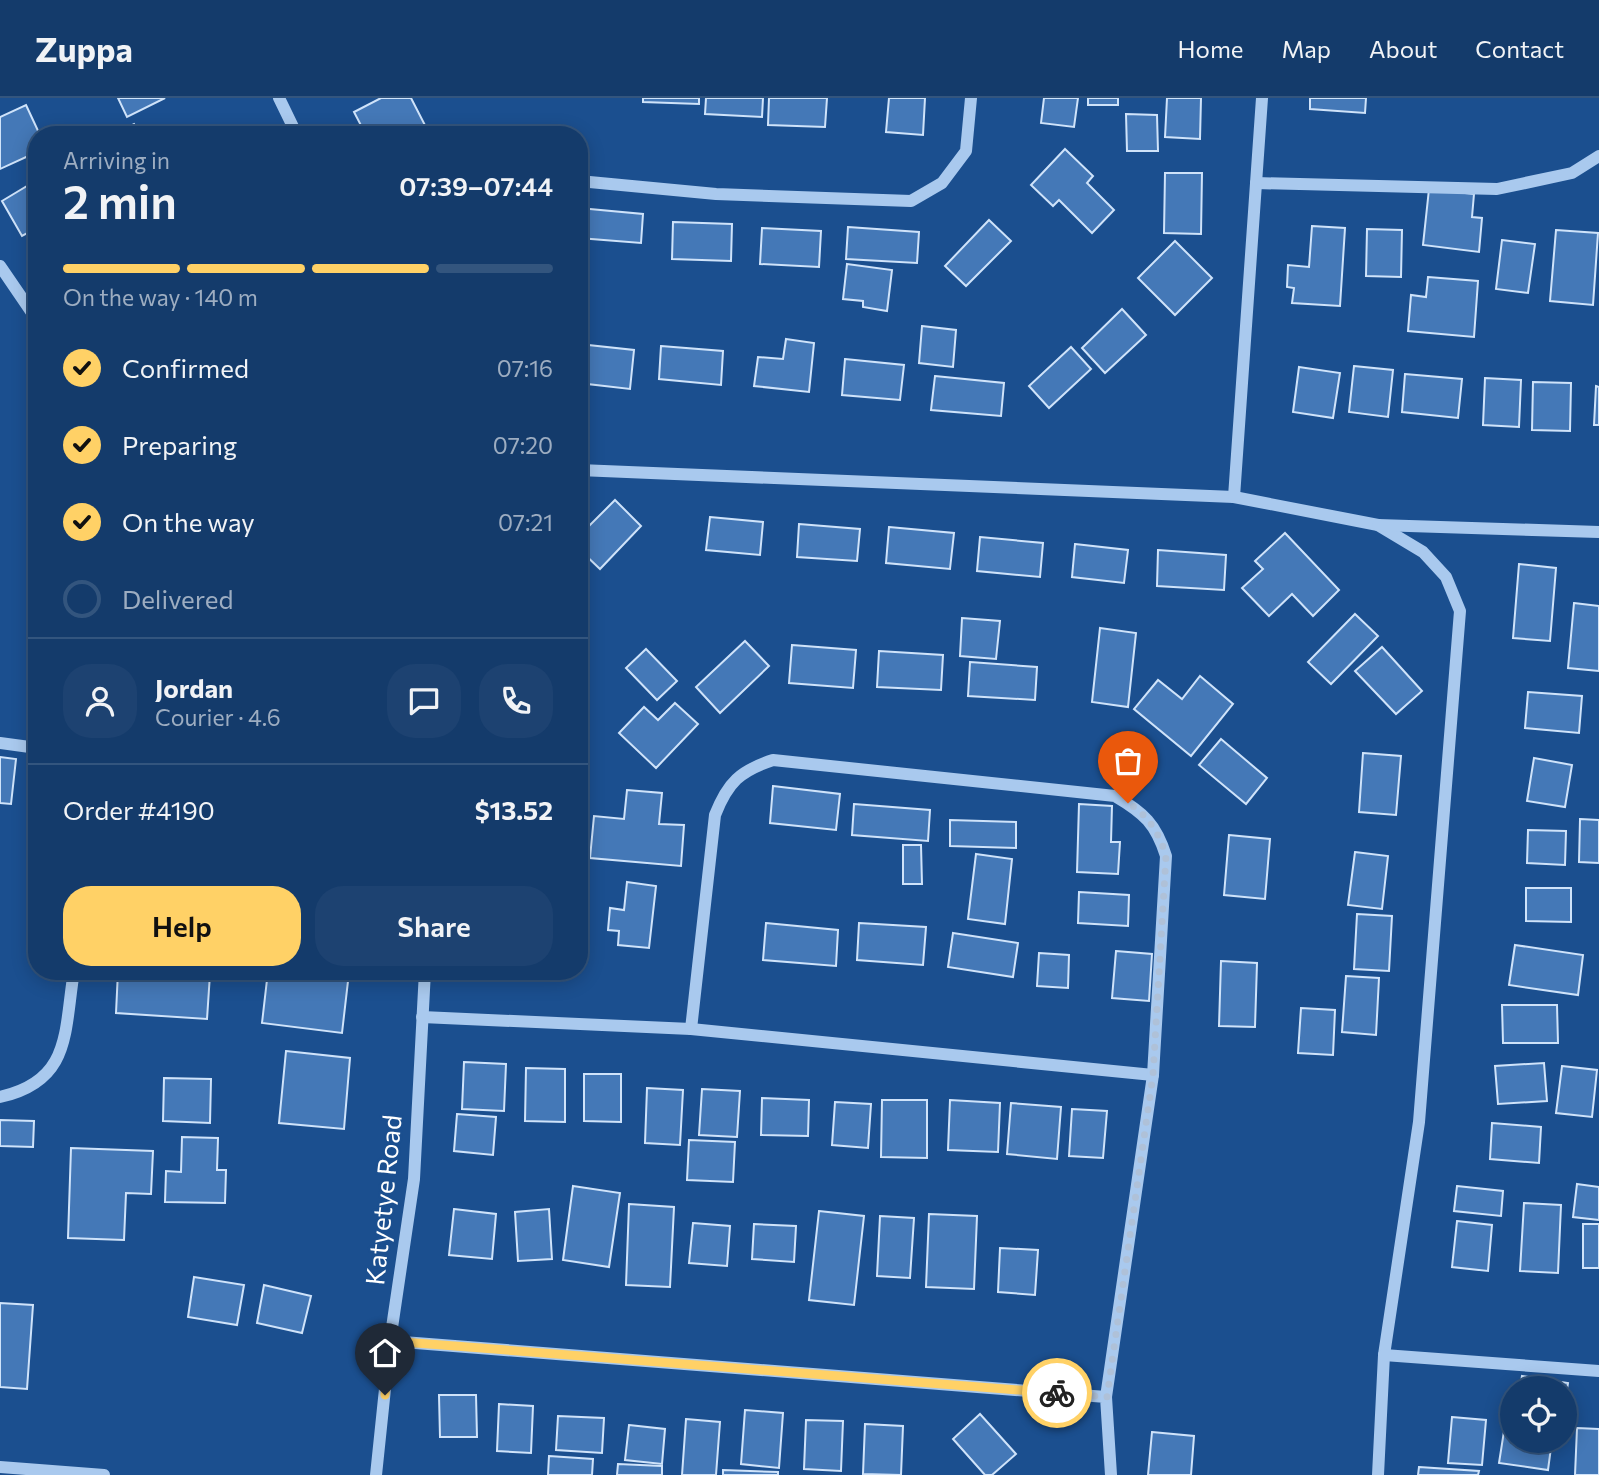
<!DOCTYPE html>
<html lang="en">
<head>
<meta charset="utf-8">
<style>
  body { margin:0; font-family:Commissioner,sans-serif; background:#1d4271; color:#f1f3f6; height:100vh; display:flex; flex-direction:column; font-size:26px; white-space:nowrap }
  * { box-sizing:border-box; margin:0 }
  p { font-size:23px; color:#9dadc1 }
  .icon { flex:none; width:38px; height:38px; fill:none; stroke:currentColor; stroke-width:2; stroke-linecap:round; stroke-linejoin:round }
  .map { position:relative; flex:1; overflow:hidden }
  .side { position:absolute; left:28px; top:28px; width:560px; height:854px; display:flex; flex-direction:column; background:#143b6b; border-radius:28px; box-shadow:0 4px 18px #0003,0 0 0 2px #33557e }
  .side>* { flex:none }
  .buttons { position:absolute; left:1500px; top:1278px; display:grid; gap:14px }
  .buttons a { display:grid; place-items:center; width:77px; height:77px; border-radius:50%; background:#143b6b; box-shadow:0 4px 18px #0003,0 0 0 2px #33557e; font-size:35px }
  .pin { position:absolute; display:grid; place-items:center; width:60px; height:60px; color:#fff; margin:-72px -30px; border-radius:50% 50% 50% 0; rotate:-45deg; box-shadow:0 0 7px #0007 }
  .pin .icon { rotate:45deg }
  .courier { position:absolute; display:grid; place-items:center; width:70px; height:70px; margin:-35px; border:5px solid #ffd166; border-radius:50%; background:#fff; color:#222; box-shadow:0 2px 9px #0007 }
  .head em { font-style:normal; font-weight:600 }
  .head div { display:flex; flex-direction:column-reverse }
  .head { display:flex; align-items:center; justify-content:space-between; height:119px; padding:0 35px }
  h1 { font-size:46px; font-weight:600; line-height:52px }
  .bar { display:grid; grid-template-columns:repeat(4,1fr); gap:10px 7px; align-content:center; height:84px; padding:0 35px }
  .bar i { height:9px; border-radius:5px; background:#33557e }
  .bar .current { background:#ffd166 }
  .bar p { grid-column:span 4 }
  .line { display:flex; align-items:center; gap:18px; padding:0 35px; border-top:2px solid #33557e }
  .line div { flex:1 }
  .round { display:grid; place-items:center; flex:none; width:74px; height:74px; border-radius:28px; background:#1d4271 }
  ol { padding:0 35px; list-style:none }
  li { display:flex; align-items:center; gap:21px; height:77px }
  li p { margin-inline-start:auto }
  li .icon { padding:7px; border-radius:50%; background:#ffd166; color:#111; stroke-width:4 }
  li:last-child { color:#9dadc1 }
  li i { width:38px; height:38px; border:4px solid #33557e; border-radius:50% }
  .cta { display:flex; gap:14px; margin-top:auto; padding:14px 35px }
  .cta a { flex:1; height:80px; border-radius:28px; background:#ffd166; color:#111; font-size:28px; font-weight:600; line-height:80px; text-align:center }
  .cta a+a { background:#1d4271; color:#f1f3f6 }
  header { display:flex; align-items:center; gap:42px; box-sizing:border-box; height:98px; padding:0 35px; background:#143b6b; border-bottom:2px solid #33557e }
  header strong { font-size:33px }
  nav { display:flex; gap:38px; margin-inline-start:auto; font-size:24px }
  .map>svg:first-child { display:block }
  .building { fill:#4478b7; stroke:#cfe3fa; stroke-width:2 }
  .lines { fill:none; stroke-linecap:round; stroke-linejoin:round }
  .minor { stroke:#a9c9ee; stroke-width:12 }
  .done { stroke:#afc1d8; stroke-width:7; stroke-dasharray:0 12.6 }
  .route { stroke:#ffd166; stroke-width:9 }
  .labels { text-anchor:middle; stroke-width:5; stroke-linejoin:round; paint-order:stroke }
  .street-label { font-size:26px; fill:#fff; stroke:#1b4f8f }
</style>
</head>
<body>
<header>
<strong>Zuppa</strong>
<nav><a>Home</a><a>Map</a><a>About</a><a>Contact</a></nav>
</header>
<div class="map">
<svg width="1599" height="1377" viewBox="0 0 1599 1377">
  <rect width="100%" height="100%" fill="#1b4f8f"/>
  <!-- building -->
  <g class="building">
    <path d="M118 0H165L127 19Z"/>
    <path d="M381 0H411L430 37H378L377 34 366 37 354 14Z"/>
    <path d="M643 0H699V6L643 4Z"/>
    <path d="M706 0H763L762 19 705 16Z"/>
    <path d="M769 0H827L825 29 768 27Z"/>
    <path d="M889 0H925L923 37 886 34Z"/>
    <path d="M1044 0H1078L1074 29 1041 25Z"/>
    <rect x="1088" y="0" width="30" height="7"/>
    <path d="M1167 0H1201L1200 41 1165 39Z"/>
    <path d="M1310 0H1366L1365 15 1310 11Z"/>
    <path d="M26 7 40 37H37V54L0 71V19Z"/>
    <path d="M1126 16 1157 17 1158 53H1127Z"/>
    <path d="M134 26 140 37H113Z"/>
    <path d="M1065 51 1093 78 1087 85 1114 112 1092 135 1059 102 1053 108 1031 87Z"/>
    <path d="M1165 75H1202L1201 136 1164 135Z"/>
    <path d="M37 82V130L22 138 2 103Z"/>
    <path d="M1429 91 1474 96 1472 119 1482 120 1479 154 1423 147Z"/>
    <path d="M579 110 643 116 641 145 579 140Z"/>
    <path d="M989 122 1011 143 966 188 945 168Z"/>
    <path d="M673 124 732 126 731 163 672 161Z"/>
    <path d="M1312 128 1345 130 1340 208 1292 205 1294 190 1287 189 1288 167 1309 169Z"/>
    <path d="M848 129 919 134 917 165 846 161Z"/>
    <path d="M762 130 821 133 819 169 760 166Z"/>
    <path d="M1367 131 1402 132 1401 179 1366 178Z"/>
    <path d="M1556 132 1598 135 1593 207 1550 203Z"/>
    <path d="M1502 142 1535 146 1528 195 1496 191Z"/>
    <path d="M1175 143 1212 180 1175 217 1138 180Z"/>
    <path d="M847 166 892 172 887 213 863 209V203L843 201Z"/>
    <path d="M1428 179 1478 183 1474 239 1408 233 1411 197 1426 199Z"/>
    <path d="M1122 211 1146 237 1105 275 1082 250Z"/>
    <path d="M922 228 956 232 953 269 919 265Z"/>
    <path d="M786 241 814 245 809 294 754 288 758 259 783 261Z"/>
    <path d="M579 246 634 252 630 291 579 285Z"/>
    <path d="M661 248 723 253 721 287 659 281Z"/>
    <path d="M1071 249 1091 271 1049 310 1029 288Z"/>
    <path d="M845 261 904 267 900 302 842 297Z"/>
    <path d="M1354 268 1393 272 1388 319 1349 314Z"/>
    <path d="M1299 269 1340 275 1333 320 1293 314Z"/>
    <path d="M1405 276 1462 281 1458 320 1402 314Z"/>
    <path d="M935 278 1004 285 1001 318 931 312Z"/>
    <path d="M1485 280 1521 282 1519 329 1483 327Z"/>
    <path d="M1533 284 1571 285 1570 333 1532 332Z"/>
    <path d="M1596 288 1599 289V327H1594Z"/>
    <path d="M615 402 641 428 600 471 579 451V438Z"/>
    <path d="M710 419 763 424 760 457 706 452Z"/>
    <path d="M799 426 860 431 857 463 797 459Z"/>
    <path d="M889 429 954 435 950 471 886 465Z"/>
    <path d="M1285 435 1339 492 1313 518 1292 496 1269 518 1242 490 1263 471 1255 463Z"/>
    <path d="M980 439 1043 445 1040 479 977 473Z"/>
    <path d="M1075 446 1128 452 1124 485 1072 479Z"/>
    <path d="M1158 452 1226 457 1224 492 1157 488Z"/>
    <path d="M1519 466 1556 470 1550 543 1513 540Z"/>
    <path d="M1574 505 1599 508V573L1568 570Z"/>
    <path d="M1355 516 1378 538 1331 586 1308 564Z"/>
    <path d="M962 520 1000 523 996 561 960 558Z"/>
    <path d="M1100 530 1136 535 1128 609 1092 604Z"/>
    <path d="M745 543 769 568 720 615 696 589Z"/>
    <path d="M792 547 856 552 853 590 789 585Z"/>
    <path d="M1382 549 1422 593 1396 616 1355 573Z"/>
    <path d="M646 551 677 583 657 602 626 570Z"/>
    <path d="M879 553 943 557 941 592 877 589Z"/>
    <path d="M970 564 1037 569 1035 602 968 598Z"/>
    <path d="M1200 578 1233 606 1191 658 1134 611 1158 582 1182 601Z"/>
    <path d="M1528 594 1582 598 1579 635 1525 630Z"/>
    <path d="M675 605 698 626 656 670 619 635 644 609 658 622Z"/>
    <path d="M1221 641 1267 680 1246 706 1199 667Z"/>
    <path d="M1363 655 1401 658 1396 717 1359 714Z"/>
    <path d="M0 659 16 661 11 706 0 705Z"/>
    <path d="M1534 660 1572 667 1565 709 1527 703Z"/>
    <path d="M773 688 840 696 836 732 770 725Z"/>
    <path d="M627 692 662 695 659 726 684 727 681 768 590 760 594 718 624 721Z"/>
    <path d="M854 706 930 712 928 743 852 737Z"/>
    <path d="M1079 706 1112 708 1111 744H1120L1118 776 1077 774Z"/>
    <path d="M1580 721 1599 722V765L1579 764Z"/>
    <path d="M950 722 1016 724V750L950 748Z"/>
    <path d="M1528 732 1566 733 1565 767 1527 765Z"/>
    <path d="M1229 737 1270 741 1265 801 1224 797Z"/>
    <path d="M903 747H921L922 786H903Z"/>
    <path d="M1355 754 1388 758 1382 811 1348 807Z"/>
    <path d="M976 756 1012 761 1005 826 968 821Z"/>
    <path d="M627 784 656 788 649 850 618 847 619 833 608 832 610 810 624 812Z"/>
    <path d="M1526 790H1571V824L1526 823Z"/>
    <path d="M1079 794 1129 797 1128 828 1078 825Z"/>
    <path d="M1357 816 1392 818 1389 873 1354 871Z"/>
    <path d="M766 825 838 832 836 868 763 862Z"/>
    <path d="M859 825 926 829 923 867 857 862Z"/>
    <path d="M953 835 1018 845 1013 879 948 869Z"/>
    <path d="M1515 847 1583 857 1578 897 1509 887Z"/>
    <path d="M1116 853 1152 856 1149 903 1112 900Z"/>
    <path d="M1039 855 1069 857 1068 890 1037 888Z"/>
    <path d="M1221 863 1257 865 1255 929 1219 928Z"/>
    <path d="M118 873 210 876 207 921 116 915Z"/>
    <path d="M268 873 348 883 342 935 262 925Z"/>
    <path d="M1346 878 1379 880 1376 937 1342 934Z"/>
    <path d="M1502 907H1557L1558 945H1503Z"/>
    <path d="M1301 910 1335 912 1333 957 1298 955Z"/>
    <path d="M286 953 350 960 344 1031 279 1025Z"/>
    <path d="M464 964 506 966 504 1013 462 1011Z"/>
    <path d="M1544 965 1547 1003 1498 1006 1495 968Z"/>
    <path d="M1562 968 1597 972 1592 1019 1556 1015Z"/>
    <path d="M526 970 565 971V1024L525 1023Z"/>
    <path d="M584 976H621V1024L584 1023Z"/>
    <path d="M164 980 211 981 210 1025 163 1023Z"/>
    <path d="M647 990 683 992 680 1047 645 1045Z"/>
    <path d="M702 991 740 993 737 1039 699 1037Z"/>
    <path d="M762 1000 809 1002 808 1038 761 1037Z"/>
    <path d="M882 1002H927V1060L881 1059Z"/>
    <path d="M950 1002 1000 1005 998 1054 948 1052Z"/>
    <path d="M835 1004 871 1006 868 1050 832 1047Z"/>
    <path d="M1011 1005 1061 1009 1057 1061 1007 1056Z"/>
    <path d="M1072 1011 1107 1013 1103 1060 1069 1058Z"/>
    <path d="M457 1016 496 1019 493 1057 454 1053Z"/>
    <path d="M0 1022 34 1023 33 1049 0 1048Z"/>
    <path d="M1492 1025 1541 1029 1539 1065 1490 1061Z"/>
    <path d="M182 1039 218 1040 217 1072H226L225 1105 165 1104 166 1073 181 1074Z"/>
    <path d="M689 1042 735 1044 733 1084 687 1082Z"/>
    <path d="M71 1050 153 1053 151 1096 126 1095 124 1142 68 1140Z"/>
    <path d="M1577 1086 1599 1089V1122L1573 1119Z"/>
    <path d="M573 1088 620 1095 609 1169 563 1162Z"/>
    <path d="M1457 1088 1503 1093 1501 1118 1454 1113Z"/>
    <path d="M1524 1105 1561 1107 1558 1175 1520 1173Z"/>
    <path d="M629 1106 674 1109 670 1189 626 1187Z"/>
    <path d="M454 1111 496 1116 492 1161 449 1157Z"/>
    <path d="M549 1111 552 1161 518 1163 515 1114Z"/>
    <path d="M819 1113 864 1118 854 1207 809 1202Z"/>
    <path d="M929 1116 977 1118 974 1191 926 1189Z"/>
    <path d="M880 1118 914 1120 910 1180 877 1178Z"/>
    <path d="M1457 1123 1492 1127 1488 1173 1452 1169Z"/>
    <path d="M693 1125 730 1128 727 1168 689 1165Z"/>
    <path d="M754 1126 796 1128 794 1164 752 1161Z"/>
    <rect x="1583" y="1126" width="16" height="44"/>
    <path d="M1000 1150 1038 1152 1035 1197 998 1194Z"/>
    <path d="M194 1179 244 1187 237 1227 188 1219Z"/>
    <path d="M264 1187 311 1198 302 1235 257 1225Z"/>
    <path d="M0 1205 33 1207 27 1291 0 1289Z"/>
    <path d="M1522 1278 1568 1285 1564 1310V1290H1520Z"/>
    <path d="M439 1297H476L477 1339H440Z"/>
    <path d="M499 1306 533 1308 531 1355 497 1353Z"/>
    <path d="M745 1312 783 1315 779 1370 741 1366Z"/>
    <path d="M980 1316 1016 1356 992 1377H985L953 1341Z"/>
    <path d="M558 1318 604 1320 602 1355 556 1352Z"/>
    <path d="M1452 1319 1486 1322 1482 1367 1448 1365Z"/>
    <path d="M686 1321 720 1324 716 1377H682Z"/>
    <path d="M806 1322 843 1323 841 1373 804 1371Z"/>
    <path d="M865 1326 903 1328 901 1377 863 1376Z"/>
    <path d="M629 1327 665 1331 662 1366 625 1362Z"/>
    <path d="M1577 1330 1599 1331V1377H1575Z"/>
    <path d="M1504 1333 1512 1334V1342H1552L1548 1372 1499 1365Z"/>
    <path d="M1152 1334 1194 1338 1191 1377H1148Z"/>
    <path d="M549 1358 593 1361 592 1377H548Z"/>
    <path d="M618 1366 662 1368V1377H617Z"/>
    <path d="M1419 1369 1479 1373 1478 1377H1418Z"/>
    <path d="M723 1372 778 1374V1377H723Z"/>
  </g>
  <g class="lines">
    <!-- minor -->
    <g class="minor">
      <path d="M279 0 297 37"/>
      <path d="M579 83 716 96 911 103 942 85 966 53 971 0"/>
      <path d="M1256 85 1497 91 1572 75 1599 58"/>
      <path d="M0 168 37 222"/>
      <path d="M579 372 1234 399 1378 427 1423 454 1446 479 1460 513 1419 1024 1384 1257 1378 1377"/>
      <path d="M1234 399 1262 0"/>
      <path d="M1378 427 1599 434"/>
      <path d="M0 645 37 650"/>
      <path d="M422 919 691 931 1153 977"/>
      <path d="M691 931 715 717C728 684 740 673 773 662L1115 698C1144 715 1156 726 1166 758L1153 977 1106 1299"/>
      <path d="M0 999C72 983 64 933 74 873"/>
      <path d="M390 1243 1106 1299 1111 1377"/>
      <path d="M1384 1257 1599 1273"/>
      <path d="M0 1369 104 1377"/>
      <path d="M376 1377 390 1243 414 1081 425 873"/>
    </g>
  </g>
  <g class="lines">
    <!-- done -->
    <path class="done" d="M1057 1295 1107 1299 1153 977 1166 758C1159 735 1149 718 1128 705"/>
    <!-- route -->
    <path class="route" d="M385 1297 390 1243 1057 1295"/>
  </g>
  <g class="labels">
    <!-- street labels -->
    <g class="street-label">
      <text transform="translate(384 1102) rotate(-84)" y="9">Katyetye Road</text>
    </g>
  </g>
</svg>
<div class="buttons">
<a><svg class="icon" aria-label="locate" viewBox="0 0 24 24"><circle cx="12" cy="12" r="6"/><path d="M12 2v4M12 18v4M2 12h4M18 12h4"/></svg></a>
</div>
<div class="pin" style="left:1128px;top:705px;background:#ea580c"><svg class="icon" aria-label="bag" viewBox="0 0 24 24"><path d="M5 8h14l-1 12H6zM9 8a3 3 0 0 1 6 0"/></svg></div>
<div class="pin" style="left:385px;top:1297px;background:#1f2937"><svg class="icon" aria-label="home" viewBox="0 0 24 24"><path d="M3 11l9-7 9 7M6 9v11h12V9"/></svg></div>
<div class="courier" style="left:1057px;top:1295px"><svg class="icon" aria-label="bike" viewBox="0 0 24 24"><circle cx="6" cy="16" r="4"/><circle cx="18" cy="16" r="4"/><path d="M6 16l4-8h5l3 8M10 8l3 8H6M13 5h3"/></svg></div>
<section class="side">
<div class="head"><div><h1>2 min</h1><p>Arriving in</p></div><em>07:39–07:44</em></div>
<div class="bar"><i class="current"></i><i class="current"></i><i class="current"></i><i></i><p>On the way · 140 m</p></div>
<ol>
<li><svg class="icon" aria-label="check" viewBox="0 0 24 24"><path d="M5 12l5 5 9-10"/></svg>Confirmed<p>07:16</p></li>
<li><svg class="icon" aria-label="check" viewBox="0 0 24 24"><path d="M5 12l5 5 9-10"/></svg>Preparing<p>07:20</p></li>
<li><svg class="icon" aria-label="check" viewBox="0 0 24 24"><path d="M5 12l5 5 9-10"/></svg>On the way<p>07:21</p></li>
<li><i></i>Delivered</li>
</ol>
<div class="line" style="height:126px"><a class="round"><svg class="icon" aria-label="person" viewBox="0 0 24 24"><circle cx="12" cy="8" r="4"/><path d="M4 21q1-7 8-7t8 7"/></svg></a><div><b>Jordan</b><p>Courier · 4.6</p></div><a class="round"><svg class="icon" aria-label="chat" viewBox="0 0 24 24"><path d="M4 5h16v11H9l-5 4z"/></svg></a><a class="round"><svg class="icon" aria-label="phone" viewBox="0 0 24 24"><path d="M5 4h4l2 5-3 2q2 4 5 5l2-3 5 2v4C11 20 4 13 5 4z"/></svg></a></div>
<div class="line" style="height:91px"><div>Order #4190</div><b>$13.52</b></div>
<div class="cta"><a>Help</a><a>Share</a></div>
</section>
</div>
</body>
</html>
